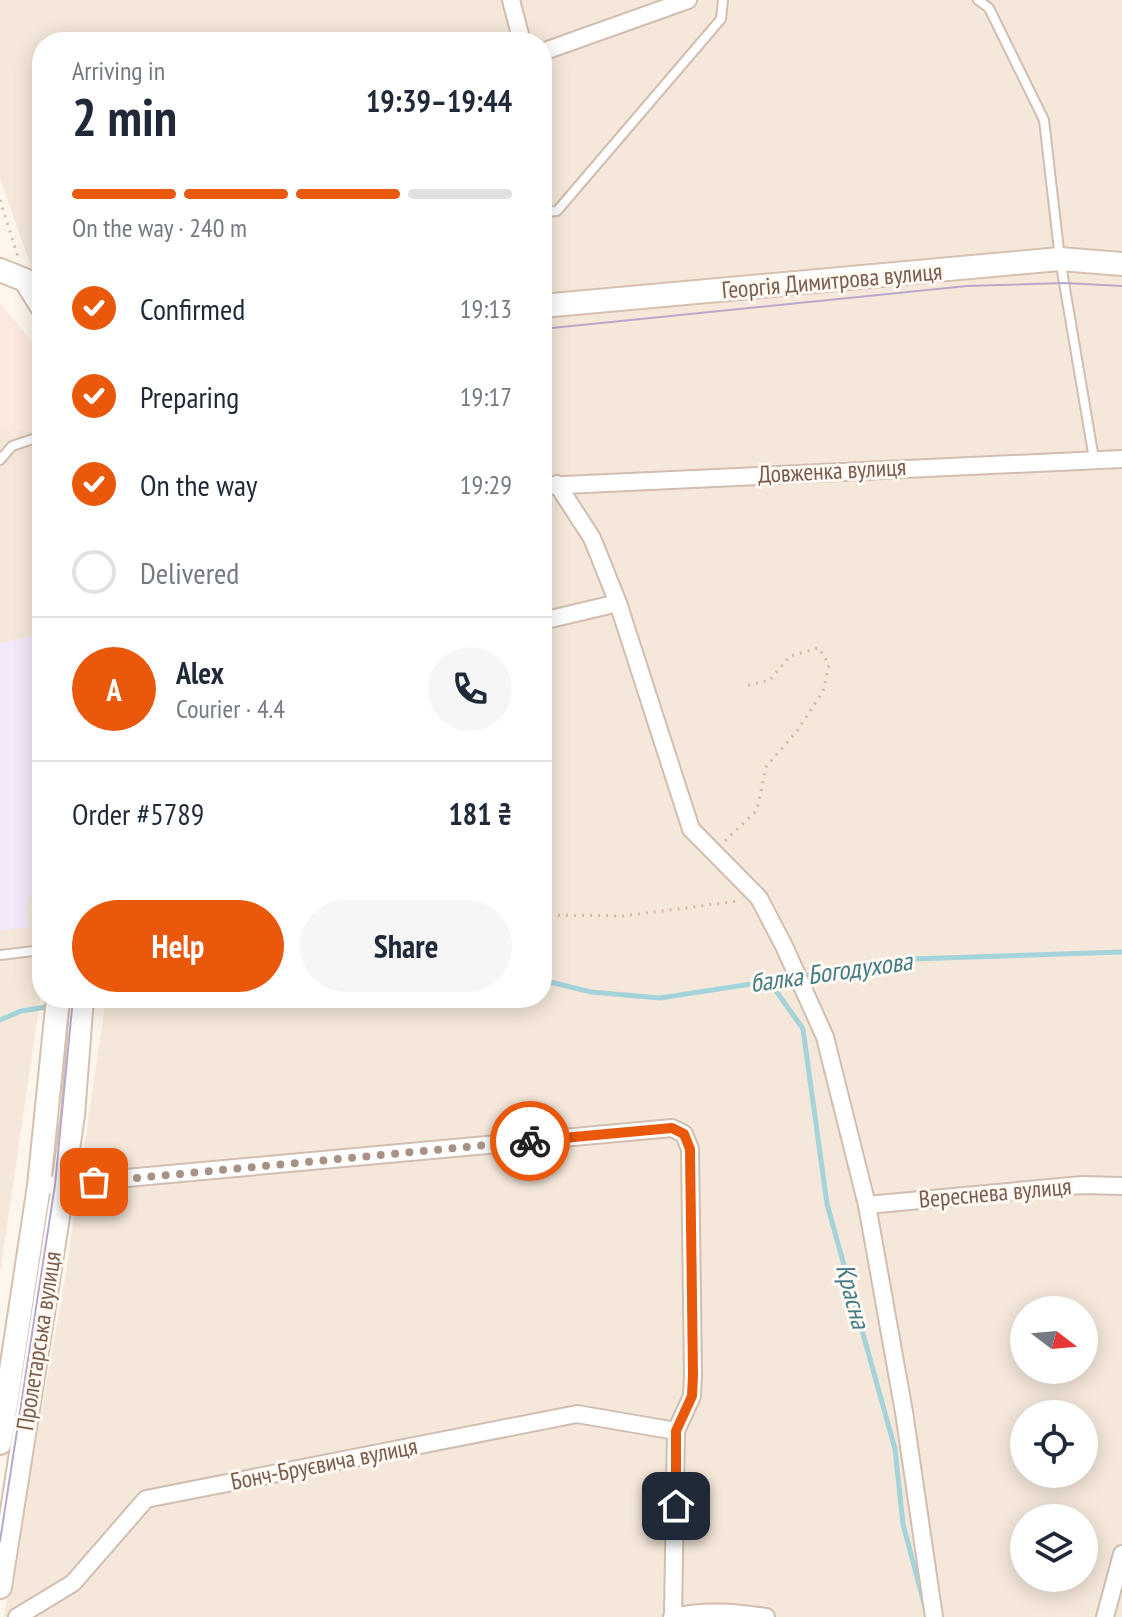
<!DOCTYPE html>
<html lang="en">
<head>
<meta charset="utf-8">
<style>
  body { margin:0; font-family:"PT Sans Narrow",sans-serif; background:#f6f6f7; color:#1f2937; height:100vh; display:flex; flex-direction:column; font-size:30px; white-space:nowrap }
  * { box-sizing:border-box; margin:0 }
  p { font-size:26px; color:#747a83 }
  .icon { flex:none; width:44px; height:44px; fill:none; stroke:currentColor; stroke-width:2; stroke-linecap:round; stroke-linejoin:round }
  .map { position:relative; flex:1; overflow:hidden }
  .side { position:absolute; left:32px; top:32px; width:520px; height:976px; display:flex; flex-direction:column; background:#fff; border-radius:32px; box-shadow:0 4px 20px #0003 }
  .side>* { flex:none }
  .needle { width:52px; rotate:106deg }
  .controls { position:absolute; left:1010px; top:1296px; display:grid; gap:16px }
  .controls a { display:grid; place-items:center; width:88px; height:88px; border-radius:50%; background:#fff; box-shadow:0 4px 20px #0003; font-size:40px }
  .pin { position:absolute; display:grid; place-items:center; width:68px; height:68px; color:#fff; margin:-34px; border-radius:16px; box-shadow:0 4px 12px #0006 }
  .courier { position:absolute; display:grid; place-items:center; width:80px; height:80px; margin:-40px; border:6px solid #ea580c; border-radius:50%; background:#fff; color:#222; box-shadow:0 2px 10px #0007 }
  .head em { font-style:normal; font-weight:700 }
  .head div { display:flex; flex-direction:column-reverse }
  .head { display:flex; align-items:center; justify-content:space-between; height:136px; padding:0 40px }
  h1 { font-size:52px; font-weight:700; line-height:60px }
  .bar { display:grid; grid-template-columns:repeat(4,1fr); gap:12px 8px; align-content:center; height:96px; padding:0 40px }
  .bar i { height:10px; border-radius:6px; background:#e0e1e3 }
  .bar .active { background:#ea580c }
  .bar p { grid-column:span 4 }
  .line { display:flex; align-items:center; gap:20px; padding:0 40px; border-top:2px solid #e0e1e3 }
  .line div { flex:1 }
  .round { display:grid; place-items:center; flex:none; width:84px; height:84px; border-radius:42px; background:#f6f6f7 }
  ol { padding:0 40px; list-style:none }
  li { display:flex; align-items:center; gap:24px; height:88px }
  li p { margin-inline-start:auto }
  li .icon { padding:8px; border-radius:50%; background:#ea580c; color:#fff; stroke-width:4 }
  li:last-child { color:#747a83 }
  li i { width:44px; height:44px; border:4px solid #e0e1e3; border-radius:50% }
  .cta { display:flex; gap:16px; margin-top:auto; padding:16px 40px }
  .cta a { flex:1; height:92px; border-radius:48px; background:#ea580c; color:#fff; font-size:32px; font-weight:700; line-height:92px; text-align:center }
  .cta a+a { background:#f6f6f7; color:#1f2937 }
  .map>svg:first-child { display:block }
  .residential { fill:#f5e8da; fill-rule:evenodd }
  .commercial { fill:#fde8e0 }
  .education { fill:#f3e8fa }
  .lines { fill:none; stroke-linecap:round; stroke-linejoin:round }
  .stream { stroke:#a5d3da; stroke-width:5 }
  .lane-casing { stroke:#d1beb0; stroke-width:12 }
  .street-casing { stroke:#d1beb0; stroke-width:20 }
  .secondary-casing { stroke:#d6c0b0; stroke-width:26 }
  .path { stroke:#d9b8a5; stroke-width:3; stroke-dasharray:2 6; stroke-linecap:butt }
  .lane { stroke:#fff; stroke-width:8 }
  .street { stroke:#fff; stroke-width:16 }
  .secondary { stroke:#fff; stroke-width:22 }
  .tram { stroke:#b9a8c9; stroke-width:2 }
  .done { stroke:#a89285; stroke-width:8; stroke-dasharray:0 14.4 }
  .route { stroke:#ea580c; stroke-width:10 }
  .labels { text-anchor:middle; stroke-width:6; stroke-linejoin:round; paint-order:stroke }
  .street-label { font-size:24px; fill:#7a5c4d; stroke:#fffaf3 }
  .water-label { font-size:26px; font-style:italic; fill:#437c86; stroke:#fffaf3 }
</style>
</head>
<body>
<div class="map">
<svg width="1122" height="1617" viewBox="0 0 1122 1617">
  <rect width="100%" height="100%" fill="#fdf6ec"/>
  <!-- residential -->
  <g class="residential">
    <path d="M0 0H1122V1617H4L65 1279 106 998H542V42H42V298L0 178ZM1024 1310H1084V1370H1024ZM1024 1414H1084V1474H1024ZM1024 1518H1084V1578H1024Z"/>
    <path d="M0 306 42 366V986L0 1274Z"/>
  </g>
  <!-- commercial -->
  <path class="commercial" d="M0 303 38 350 42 359V426L29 432 0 428Z"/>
  <!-- education -->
  <path class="education" d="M42 633V864L25 911 30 927 0 931V644Z"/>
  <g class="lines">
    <!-- stream -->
    <g class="stream">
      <path d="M542 980 591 992 660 998 912 959 1122 952"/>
      <path d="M769 981 803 1029 827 1204 895 1449 903 1524 926 1611"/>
      <path d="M86 1001 106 998"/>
      <path d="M0 1020 21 1011 53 1006"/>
    </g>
    <!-- lane casing -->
    <g class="lane-casing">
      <g id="lane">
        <path d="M978 0 989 8 1044 120 1060 259 1094 459"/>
        <path d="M542 212 557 211 721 19 723 0"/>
        <path d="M26 280 42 271"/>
        <path d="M0 460 12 446 42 436"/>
        <path d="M0 955 42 950"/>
      </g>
    </g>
    <!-- street casing -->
    <g class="street-casing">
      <g id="street">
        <path d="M511 0 522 42"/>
        <path d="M542 52 688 0"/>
        <path d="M557 484 592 538 618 603 691 829 759 898 784 946 825 1037 867 1205 904 1412 934 1617"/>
        <path d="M542 486 1122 459"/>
        <path d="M542 621 618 603"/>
        <path d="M39 1186 672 1128 684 1134 690 1149 693 1375 692 1396 676 1431 673 1616"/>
        <path d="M867 1205 1082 1185 1122 1186"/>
        <path d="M17 1617 73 1583 146 1499 577 1414 676 1431"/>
        <path d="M672 1617C704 1610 734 1612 766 1617"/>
        <path d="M1105 1617 1122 1554"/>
      </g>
    </g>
    <!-- secondary casing -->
    <g class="secondary-casing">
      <g id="secondary">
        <path d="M0 270 25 280 42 307"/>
        <path d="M542 306 1060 259 1122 264"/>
        <path d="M0 1443 39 1186 58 998"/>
        <path d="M0 1587 63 1185 73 1115 82 998"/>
      </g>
    </g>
    <!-- path -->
    <g class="path">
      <path d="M0 200 18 257"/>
      <path d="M725 841 757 810 766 767 797 731 823 691 829 665 819 648 790 656 770 680 746 686"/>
      <path d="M542 915 623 916 739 901"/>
    </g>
    <!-- lane -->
    <use href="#lane" class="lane"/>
    <!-- street -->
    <use href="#street" class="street"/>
    <!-- secondary -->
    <use href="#secondary" class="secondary"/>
    <!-- tram -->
    <g class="tram">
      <path d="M542 329 967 286 1065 283 1122 286"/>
      <path d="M0 1541 55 1185 73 998"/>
    </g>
  </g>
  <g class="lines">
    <!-- done -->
    <path class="done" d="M94 1182 530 1141"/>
    <!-- route -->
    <path class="route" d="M530 1141 672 1128 684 1134 690 1149 693 1375 692 1396 676 1431V1506"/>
  </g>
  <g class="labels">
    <!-- street labels -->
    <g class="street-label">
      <text transform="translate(832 281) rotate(-5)" y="8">Георгія Димитрова вулиця</text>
      <text transform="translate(832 471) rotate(-3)" y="8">Довженка вулиця</text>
      <text transform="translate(995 1193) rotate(-5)" y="8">Вереснева вулиця</text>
      <text transform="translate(39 1341) rotate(-81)" y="8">Пролетарська вулиця</text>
      <text transform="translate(324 1464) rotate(-11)" y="8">Бонч-Бруєвича вулиця</text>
    </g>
    <!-- water labels -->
    <g class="water-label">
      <text transform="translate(831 972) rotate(-8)" y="9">балка Богодухова</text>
      <text transform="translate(853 1296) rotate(75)" y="9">Красна</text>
    </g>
  </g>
</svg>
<div class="controls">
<a><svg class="needle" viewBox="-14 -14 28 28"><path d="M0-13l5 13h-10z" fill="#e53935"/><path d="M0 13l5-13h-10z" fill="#747a83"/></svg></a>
<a><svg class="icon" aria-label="locate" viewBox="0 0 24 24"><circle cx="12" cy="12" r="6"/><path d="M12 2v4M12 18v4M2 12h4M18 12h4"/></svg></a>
<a><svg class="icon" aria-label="layers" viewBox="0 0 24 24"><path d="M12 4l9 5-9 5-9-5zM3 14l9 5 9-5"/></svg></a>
</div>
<div class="pin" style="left:94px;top:1182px;background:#ea580c"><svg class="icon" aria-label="bag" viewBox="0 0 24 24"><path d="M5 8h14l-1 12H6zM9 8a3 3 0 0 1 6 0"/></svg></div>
<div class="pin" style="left:676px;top:1506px;background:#1f2937"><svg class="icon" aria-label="home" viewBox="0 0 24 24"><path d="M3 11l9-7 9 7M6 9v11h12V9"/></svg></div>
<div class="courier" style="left:530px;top:1141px"><svg class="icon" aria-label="bike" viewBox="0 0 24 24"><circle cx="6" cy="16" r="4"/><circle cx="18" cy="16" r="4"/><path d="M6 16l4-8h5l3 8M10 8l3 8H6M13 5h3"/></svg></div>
<section class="side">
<div class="head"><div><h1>2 min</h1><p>Arriving in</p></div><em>19:39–19:44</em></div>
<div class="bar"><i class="active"></i><i class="active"></i><i class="active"></i><i></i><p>On the way · 240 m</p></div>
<ol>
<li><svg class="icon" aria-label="check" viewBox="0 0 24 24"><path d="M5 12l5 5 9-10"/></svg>Confirmed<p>19:13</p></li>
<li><svg class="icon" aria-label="check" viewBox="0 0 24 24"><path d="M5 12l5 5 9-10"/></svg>Preparing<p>19:17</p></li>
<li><svg class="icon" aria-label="check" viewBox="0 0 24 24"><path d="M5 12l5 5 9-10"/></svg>On the way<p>19:29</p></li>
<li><i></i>Delivered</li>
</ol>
<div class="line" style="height:144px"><b class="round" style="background:#ea580c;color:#fff">A</b><div><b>Alex</b><p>Courier · 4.4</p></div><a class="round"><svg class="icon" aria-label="phone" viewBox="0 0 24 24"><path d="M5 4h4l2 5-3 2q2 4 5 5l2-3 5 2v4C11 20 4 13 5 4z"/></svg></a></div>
<div class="line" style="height:104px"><div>Order #5789</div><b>181 ₴</b></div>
<div class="cta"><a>Help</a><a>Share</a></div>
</section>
</div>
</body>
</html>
